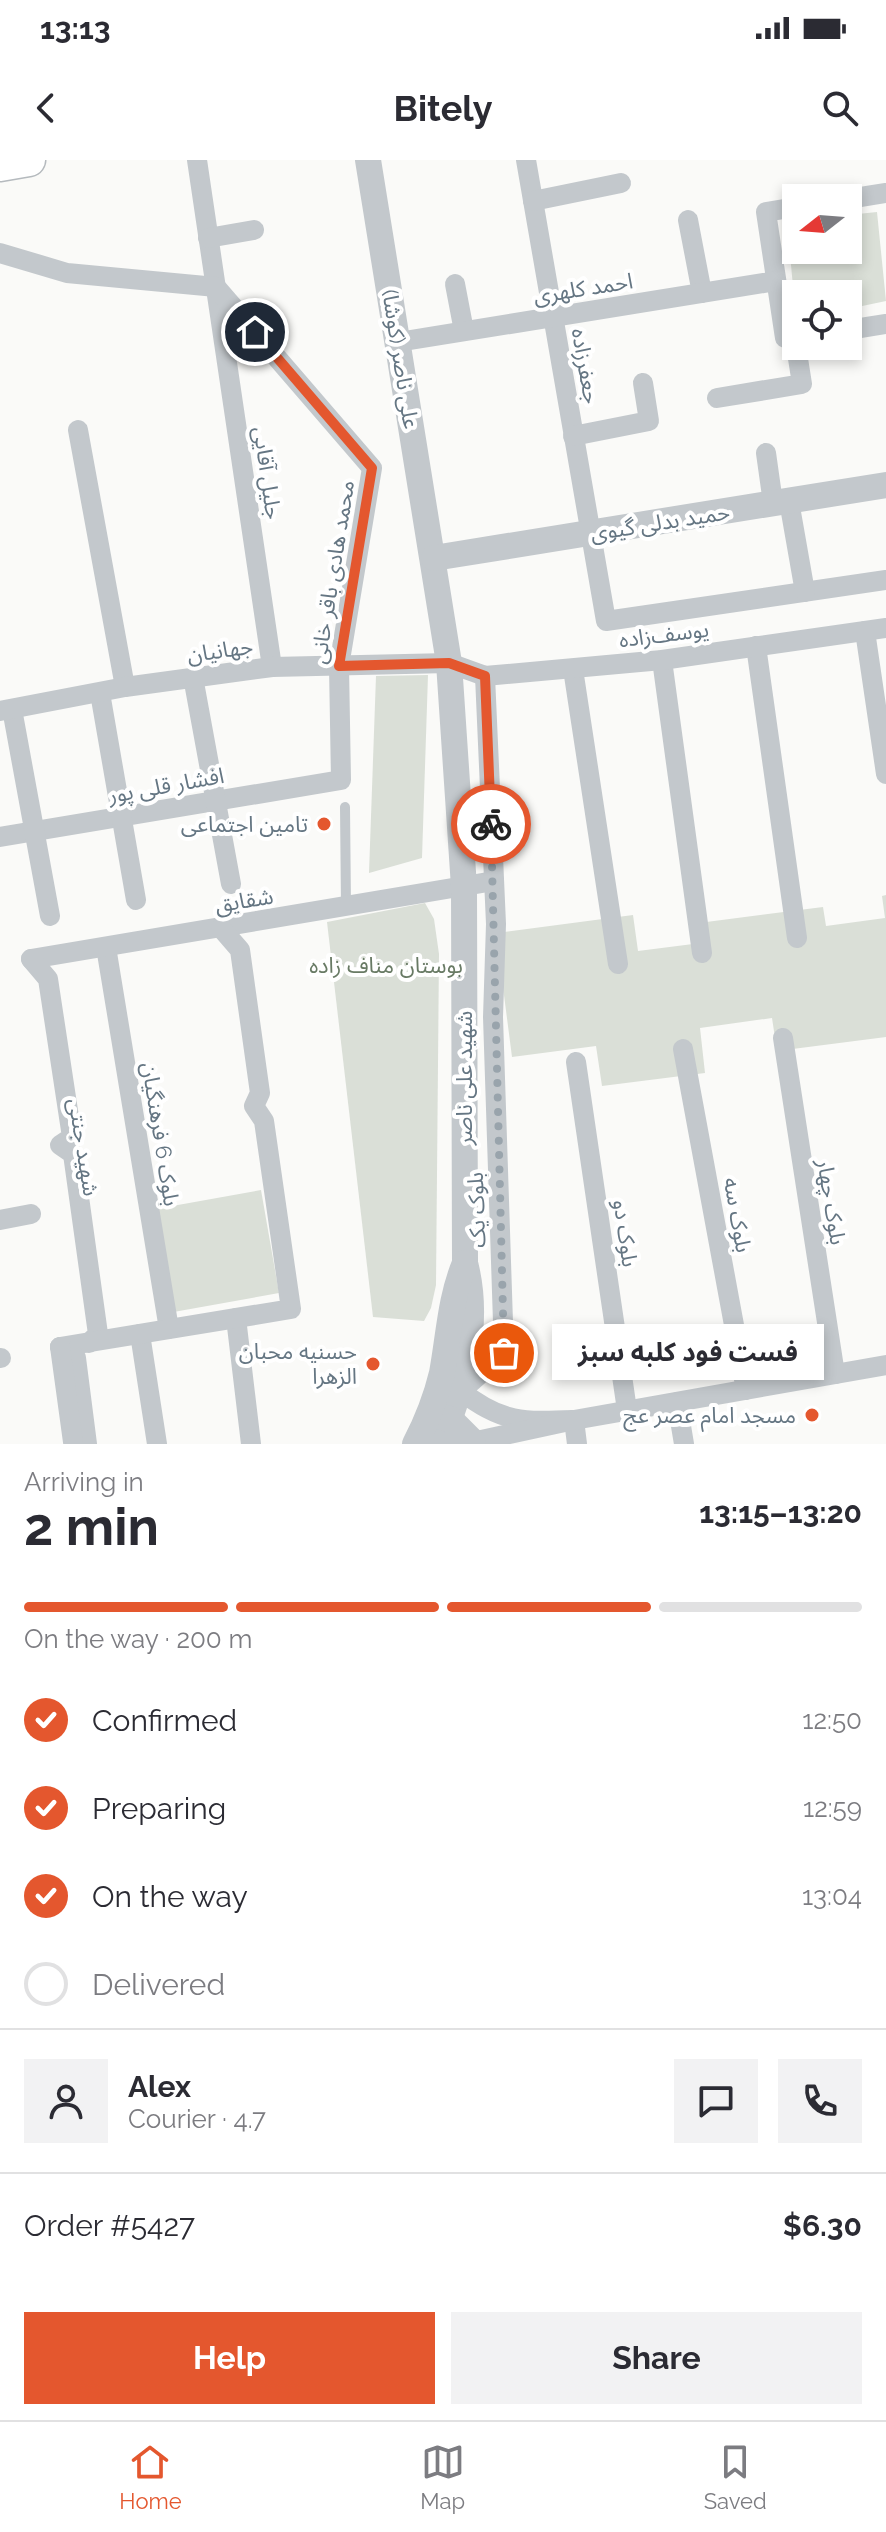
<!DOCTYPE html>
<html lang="en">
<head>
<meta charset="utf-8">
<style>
  body { margin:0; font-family:Raleway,"Noto Sans Arabic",sans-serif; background:#f2f2f3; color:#2b2b33; height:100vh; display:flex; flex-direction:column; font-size:30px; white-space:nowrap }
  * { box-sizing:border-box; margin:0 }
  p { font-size:26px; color:#7c7c81 }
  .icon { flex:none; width:44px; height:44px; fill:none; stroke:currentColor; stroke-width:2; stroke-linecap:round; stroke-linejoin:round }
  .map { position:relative; height:1284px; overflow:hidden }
  .sheet { display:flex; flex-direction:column; background:#fff; flex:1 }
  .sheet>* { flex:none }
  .needle { width:52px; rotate:253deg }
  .tools { position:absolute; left:782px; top:24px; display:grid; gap:16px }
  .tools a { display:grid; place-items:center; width:80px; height:80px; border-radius:0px; background:#fff; box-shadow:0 4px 12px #0003; font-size:40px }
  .pin { position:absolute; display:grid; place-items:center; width:68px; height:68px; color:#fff; margin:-34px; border:4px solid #fff; border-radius:50%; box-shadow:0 2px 8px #0007 }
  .courier { position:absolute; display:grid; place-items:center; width:80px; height:80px; margin:-40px; border:6px solid #e4572e; border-radius:50%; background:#fff; color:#222; box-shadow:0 2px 10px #0007 }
  .bubble { position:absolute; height:56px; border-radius:0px; background:#fff; box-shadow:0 4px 12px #0003; font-size:26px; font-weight:700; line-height:56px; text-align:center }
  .headline em { font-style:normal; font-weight:700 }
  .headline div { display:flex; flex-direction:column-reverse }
  .headline { display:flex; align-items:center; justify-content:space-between; height:136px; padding:0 24px }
  h1 { font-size:52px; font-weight:700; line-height:60px }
  .bar { display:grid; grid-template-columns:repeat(4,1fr); gap:12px 8px; align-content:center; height:96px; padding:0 24px }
  .bar i { height:10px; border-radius:6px; background:#e1e1e2 }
  .bar .current { background:#e4572e }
  .bar p { grid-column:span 4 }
  .line { display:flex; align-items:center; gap:20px; padding:0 24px; border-top:2px solid #e1e1e2 }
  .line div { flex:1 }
  .round { display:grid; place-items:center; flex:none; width:84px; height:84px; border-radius:0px; background:#f2f2f3 }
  ol { padding:0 24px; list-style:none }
  li { display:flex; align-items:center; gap:24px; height:88px }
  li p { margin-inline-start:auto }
  li .icon { padding:8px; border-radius:50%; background:#e4572e; color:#fff; stroke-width:4 }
  li:last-child { color:#7c7c81 }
  li i { width:44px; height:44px; border:4px solid #e1e1e2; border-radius:50% }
  .primary-button { display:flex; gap:16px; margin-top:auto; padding:16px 24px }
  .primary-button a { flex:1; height:92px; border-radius:0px; background:#e4572e; color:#fff; font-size:32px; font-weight:700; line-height:92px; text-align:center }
  .primary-button a+a { background:#f2f2f3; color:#2b2b33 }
  .status { display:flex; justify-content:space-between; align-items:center; height:56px; padding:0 40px; background:#fff; direction:ltr }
  .status svg { height:22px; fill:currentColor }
  header { display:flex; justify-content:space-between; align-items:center; height:104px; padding:0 24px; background:#fff; font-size:36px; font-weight:700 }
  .tabs { display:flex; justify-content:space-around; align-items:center; height:112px; border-top:2px solid #e1e1e2; background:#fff; font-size:22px; color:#7c7c81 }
  .tabs a { display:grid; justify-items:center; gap:4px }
  .tabs .current { color:#e4572e }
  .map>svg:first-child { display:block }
  .green { fill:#dadfd7 }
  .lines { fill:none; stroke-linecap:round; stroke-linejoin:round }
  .primary-casing { stroke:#b5babe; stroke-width:35 }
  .service { stroke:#c3c8cc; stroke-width:10 }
  .minor { stroke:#c3c8cc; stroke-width:20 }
  .tertiary { stroke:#c3c8cc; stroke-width:26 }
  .primary { stroke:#fff; stroke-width:32 }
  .done { stroke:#99a4ac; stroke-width:8; stroke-dasharray:0 14.4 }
  .route { stroke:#e4572e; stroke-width:10 }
  .poi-dot { fill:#e4572e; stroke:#fff; stroke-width:3 }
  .labels { text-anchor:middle; stroke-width:8; stroke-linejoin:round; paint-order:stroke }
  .street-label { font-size:22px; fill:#657683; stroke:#fff }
  .poi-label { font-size:22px; fill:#657683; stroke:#fff; text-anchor:end }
  .park-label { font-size:22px; fill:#687a64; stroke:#fff }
</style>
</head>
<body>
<div class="status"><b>13:13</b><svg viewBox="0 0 49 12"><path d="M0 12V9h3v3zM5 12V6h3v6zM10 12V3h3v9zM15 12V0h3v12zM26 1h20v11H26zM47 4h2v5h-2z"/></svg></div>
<header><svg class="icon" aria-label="back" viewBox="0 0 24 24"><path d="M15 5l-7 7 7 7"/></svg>Bitely<svg class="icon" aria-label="search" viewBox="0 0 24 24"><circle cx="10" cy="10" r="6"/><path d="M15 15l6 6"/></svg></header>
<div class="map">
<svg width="886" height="1284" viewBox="0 0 886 1284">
  <rect width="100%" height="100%" fill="#fafaf8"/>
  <!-- green -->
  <g class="green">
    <path d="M877 52 886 141 848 149V134H796V158L787 63 796 62V90H848V55Z"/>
    <path d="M428 515 422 698 369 713 376 516Z"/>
    <path d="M886 735V877L777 891 772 858 700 868 705 913 602 926 596 886 512 897 496 773 633 755 638 791 693 784 691 764 823 747 826 766 885 758 882 736Z"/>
    <path d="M425 743 434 759 439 794 436 1125 431 1148 424 1161 373 1157 327 762Z"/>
    <path d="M261 1030 279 1133 168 1153 150 1050Z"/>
  </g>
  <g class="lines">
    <!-- primary casing -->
    <g class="primary-casing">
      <path id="primary" d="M0 5 29 0"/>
    </g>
    <!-- service -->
    <path class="service" d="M345 647 346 747"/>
    <!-- minor -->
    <g class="minor">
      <path d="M197 0 272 507"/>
      <path d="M526 0 606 461 886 420"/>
      <path d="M848 39 886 33"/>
      <path d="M533 41 621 23"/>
      <path d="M796 47 766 52 785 178 796 177"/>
      <path d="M688 60 702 133"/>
      <path d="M208 78 254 70"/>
      <path d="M0 93 67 113 216 127 372 308 339 506 341 620 0 677"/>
      <path d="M455 124 464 171"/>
      <path d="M848 170 886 164"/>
      <path d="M398 182 776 121"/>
      <path d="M717 238 802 224 796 186"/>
      <path d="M78 270 125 527"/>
      <path d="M573 276 649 261 643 223"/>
      <path d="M766 293 773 343"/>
      <path d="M789 341 805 432"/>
      <path d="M865 471 886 614"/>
      <path d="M756 486 797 778"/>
      <path d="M662 500 702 793"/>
      <path d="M573 509 618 804"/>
      <path d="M485 516 496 764 493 857 504 1193 461 1231C501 1263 524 1262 574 1260"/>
      <path d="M193 517 231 724"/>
      <path d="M100 533 136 740"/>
      <path d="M12 549 50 756"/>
      <path d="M0 551 125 527 272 507 449 503 485 516 662 500 886 468"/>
      <path d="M106 787 169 1169"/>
      <path d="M31 799 494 721"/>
      <path d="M31 799 48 819 72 977 60 985 73 994 98 1174 89 1183"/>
      <path d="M783 878 835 1214"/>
      <path d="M683 889 746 1230"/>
      <path d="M576 902 627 1250"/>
      <path d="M0 1060 31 1054"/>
      <path d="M236 1158 251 1284"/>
      <path d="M140 1174 157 1284"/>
      <path d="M60 1187 291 1149 264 961 254 946 260 933 240 790 221 768"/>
      <path d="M60 1187 76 1198 87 1284"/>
      <path d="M60 1187 73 1282"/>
      <path d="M0 1198H1"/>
      <path d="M677 1242 684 1284"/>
      <path d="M574 1260 577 1284"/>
      <path d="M463 1284 574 1260 886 1205"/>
    </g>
    <!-- tertiary -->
    <g class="tertiary">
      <path d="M368 0 449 503 464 727 465 1103C481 1164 463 1227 440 1284"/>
      <path d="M434 398 886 325"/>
      <path d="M437 1256 450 1259 473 1282"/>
      <path d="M415 1284C427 1261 436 1238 442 1213 449 1175 450 1139 465 1103"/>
    </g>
    <!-- primary -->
    <use href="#primary" class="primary"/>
  </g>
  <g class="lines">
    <!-- done -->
    <path class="done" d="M491 664 504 1193"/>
    <!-- route -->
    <path class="route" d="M255 172 372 308 339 506 449 503 485 516 491 664"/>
  </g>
  <!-- markers -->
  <g class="poi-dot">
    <circle cx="324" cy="664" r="8"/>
    <circle cx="373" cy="1204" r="8"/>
    <circle cx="812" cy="1255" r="8"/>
  </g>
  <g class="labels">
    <!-- street labels -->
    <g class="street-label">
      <text transform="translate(583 128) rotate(-9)" y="8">احمد کلهری</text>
      <text transform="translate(401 199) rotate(81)" y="8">علی ناصر (کوشا)</text>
      <text transform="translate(586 206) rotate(80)" y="8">جعفرزاده</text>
      <text transform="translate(268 313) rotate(82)" y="8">جلیل آقایی</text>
      <text transform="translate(660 362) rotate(-9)" y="8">حمید بدلی گیوی</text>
      <text transform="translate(332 412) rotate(-81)" y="8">محمد هادی باقر خانی</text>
      <text transform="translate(664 474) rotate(-7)" y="8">یوسف‌زاده</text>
      <text transform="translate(220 490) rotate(-8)" y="8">جهانیان</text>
      <text transform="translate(166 625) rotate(-10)" y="8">افشار قلی پور</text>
      <text transform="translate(244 740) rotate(-9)" y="8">شقایق</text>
      <text transform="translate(464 918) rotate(-90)" y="8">شهید علی ناصر</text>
      <text transform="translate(161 974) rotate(81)" y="8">بلوک 6 فرهنگیان</text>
      <text transform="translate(84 987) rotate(81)" y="8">شهید جنتی</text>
      <text transform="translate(832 1042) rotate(81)" y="8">بلوک چهار</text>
      <text transform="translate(476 1050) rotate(-92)" y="8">بلوک یک</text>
      <text transform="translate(738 1055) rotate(80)" y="8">بلوک سه</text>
      <text transform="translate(626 1073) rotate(82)" y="8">بلوک دو</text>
    </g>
    <!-- poi labels -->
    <g class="poi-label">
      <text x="308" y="672">تامین اجتماعی</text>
      <text x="357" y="1199">حسنیه محبان<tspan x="357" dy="25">الزهرا</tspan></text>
      <text x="796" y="1263">مسجد امام عصر عج</text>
    </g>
    <!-- park labels -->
    <g class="park-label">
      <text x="386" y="813">بوستان مناف زاده</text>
    </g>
  </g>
</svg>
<div class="tools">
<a><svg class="needle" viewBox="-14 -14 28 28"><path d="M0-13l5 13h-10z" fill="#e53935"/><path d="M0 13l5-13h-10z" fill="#7c7c81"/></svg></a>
<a><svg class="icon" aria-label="locate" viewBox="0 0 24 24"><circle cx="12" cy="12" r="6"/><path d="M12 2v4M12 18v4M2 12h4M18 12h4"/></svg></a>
</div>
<div class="pin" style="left:504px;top:1193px;background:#ea580c"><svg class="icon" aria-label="bag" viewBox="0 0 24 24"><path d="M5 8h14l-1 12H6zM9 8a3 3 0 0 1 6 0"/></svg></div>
<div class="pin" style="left:255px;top:172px;background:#1f2937"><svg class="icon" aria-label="home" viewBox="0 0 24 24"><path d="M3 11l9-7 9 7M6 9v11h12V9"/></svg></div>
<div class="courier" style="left:491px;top:664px"><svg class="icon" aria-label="bike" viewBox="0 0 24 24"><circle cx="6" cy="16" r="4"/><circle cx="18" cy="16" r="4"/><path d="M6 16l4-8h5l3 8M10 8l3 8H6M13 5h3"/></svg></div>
<div class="bubble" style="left:552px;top:1164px;width:272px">فست فود کلبه سبز</div>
</div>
<section class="sheet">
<div class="headline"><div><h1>2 min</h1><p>Arriving in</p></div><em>13:15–13:20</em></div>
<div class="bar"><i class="current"></i><i class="current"></i><i class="current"></i><i></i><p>On the way · 200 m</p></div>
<ol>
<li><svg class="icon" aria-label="check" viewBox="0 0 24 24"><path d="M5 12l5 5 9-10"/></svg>Confirmed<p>12:50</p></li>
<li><svg class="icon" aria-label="check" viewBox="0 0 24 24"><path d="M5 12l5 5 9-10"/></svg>Preparing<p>12:59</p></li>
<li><svg class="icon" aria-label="check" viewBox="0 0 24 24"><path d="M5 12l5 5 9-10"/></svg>On the way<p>13:04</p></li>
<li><i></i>Delivered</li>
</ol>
<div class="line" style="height:144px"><a class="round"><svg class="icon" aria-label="person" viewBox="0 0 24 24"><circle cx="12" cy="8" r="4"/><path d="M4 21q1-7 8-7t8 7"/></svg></a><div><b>Alex</b><p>Courier · 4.7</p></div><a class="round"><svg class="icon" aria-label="chat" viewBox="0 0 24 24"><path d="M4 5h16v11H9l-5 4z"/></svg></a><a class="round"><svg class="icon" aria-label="phone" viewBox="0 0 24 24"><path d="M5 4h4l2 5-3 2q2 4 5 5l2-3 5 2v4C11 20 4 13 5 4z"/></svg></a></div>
<div class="line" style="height:104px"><div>Order #5427</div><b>$6.30</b></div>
<div class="primary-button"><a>Help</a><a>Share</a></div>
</section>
<nav class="tabs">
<a class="current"><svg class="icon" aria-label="home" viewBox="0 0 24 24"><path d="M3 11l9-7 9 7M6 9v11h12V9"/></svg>Home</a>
<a><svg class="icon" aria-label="map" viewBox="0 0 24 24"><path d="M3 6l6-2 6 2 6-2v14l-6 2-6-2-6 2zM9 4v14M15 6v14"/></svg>Map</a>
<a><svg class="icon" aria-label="saved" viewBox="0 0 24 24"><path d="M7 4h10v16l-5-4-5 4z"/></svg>Saved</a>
</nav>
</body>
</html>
